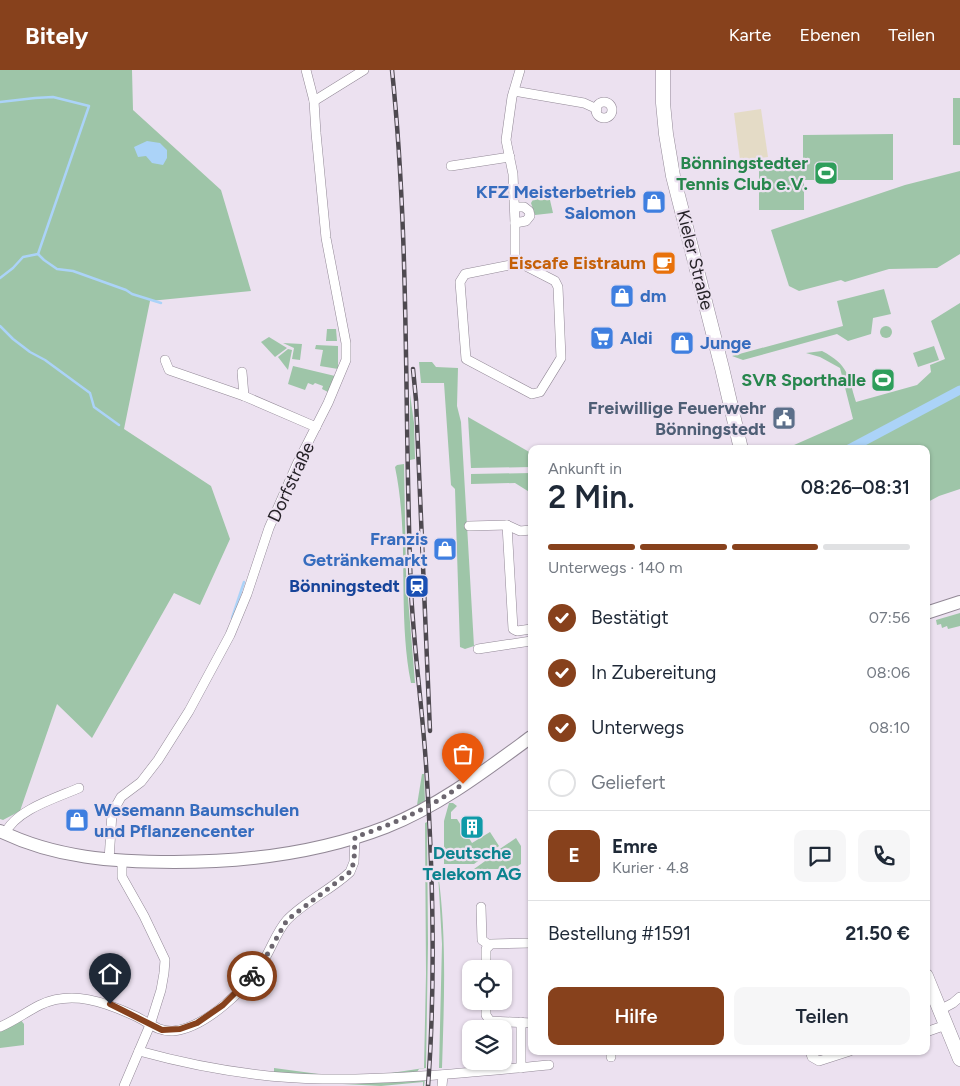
<!DOCTYPE html>
<html lang="de">
<head>
<meta charset="utf-8">
<style>
  body { margin:0; font-family:Figtree,sans-serif; background:#f6f6f7; color:#1f2937; height:100vh; display:flex; flex-direction:column; font-size:19px; white-space:nowrap }
  * { box-sizing:border-box; margin:0 }
  p { font-size:16px; color:#747a83 }
  .icon { flex:none; width:28px; height:28px; fill:none; stroke:currentColor; stroke-width:2; stroke-linecap:round; stroke-linejoin:round }
  .map { position:relative; flex:1; overflow:hidden }
  .drawer { position:absolute; left:528px; top:375px; width:402px; height:610px; display:flex; flex-direction:column; background:#fff; border-radius:10px; box-shadow:0 1px 4px #0004 }
  .drawer>* { flex:none }
  .fabs { position:absolute; left:462px; top:890px; display:grid; gap:10px }
  .fabs a { display:grid; place-items:center; width:50px; height:50px; border-radius:10px; background:#fff; box-shadow:0 1px 4px #0004; font-size:25px }
  .pin { position:absolute; display:grid; place-items:center; width:42px; height:42px; color:#fff; margin:-51px -21px; border-radius:50% 50% 50% 0; rotate:-45deg; box-shadow:0 0 5px #0007 }
  .pin .icon { rotate:45deg }
  .courier { position:absolute; display:grid; place-items:center; width:50px; height:50px; margin:-25px; border:4px solid #87411c; border-radius:50%; background:#fff; color:#222; box-shadow:0 1px 6px #0007 }
  .summary em { font-style:normal; font-weight:600 }
  .summary div { display:flex; flex-direction:column-reverse }
  .summary { display:flex; align-items:center; justify-content:space-between; height:85px; padding:0 20px }
  h1 { font-size:32px; font-weight:600; line-height:38px }
  .bar { display:grid; grid-template-columns:repeat(4,1fr); gap:8px 5px; align-content:center; height:60px; padding:0 20px }
  .bar i { height:6px; border-radius:4px; background:#e0e1e3 }
  .bar .current { background:#87411c }
  .bar p { grid-column:span 4 }
  .line { display:flex; align-items:center; gap:12px; padding:0 20px; border-top:1px solid #e0e1e3 }
  .line div { flex:1 }
  .round { display:grid; place-items:center; flex:none; width:52px; height:52px; border-radius:10px; background:#f6f6f7 }
  ol { padding:0 20px; list-style:none }
  li { display:flex; align-items:center; gap:15px; height:55px }
  li p { margin-inline-start:auto }
  li .icon { padding:5px; border-radius:50%; background:#87411c; color:#fff; stroke-width:4 }
  li:last-child { color:#747a83 }
  li i { width:28px; height:28px; border:2px solid #e0e1e3; border-radius:50% }
  .cta { display:flex; gap:10px; margin-top:auto; padding:10px 20px }
  .cta a { flex:1; height:58px; border-radius:10px; background:#87411c; color:#fff; font-size:20px; font-weight:600; line-height:58px; text-align:center }
  .cta a+a { background:#f6f6f7; color:#1f2937 }
  header { display:flex; align-items:center; gap:30px; box-sizing:border-box; height:70px; padding:0 25px; background:#87411c; color:#fff }
  header strong { font-size:24px }
  nav { display:flex; gap:28px; margin-inline-start:auto; font-size:18px }
  .map>svg:first-child { display:block }
  .industrial { fill:#e4dbc6 }
  .green { fill:#9ec5a8 }
  .water { fill:#abd3f8 }
  .lines { fill:none; stroke-linecap:round; stroke-linejoin:round }
  .stream { stroke:#abd3f8; stroke-width:2.5 }
  .canal { stroke:#abd3f8; stroke-width:9 }
  .minor-casing { stroke:#928896; stroke-width:10 }
  .secondary-casing { stroke:#928896; stroke-width:14 }
  .primary-casing { stroke:#928896; stroke-width:15 }
  .minor { stroke:#fff; stroke-width:9 }
  .secondary { stroke:#fff; stroke-width:12 }
  .primary { stroke:#fff; stroke-width:14 }
  .rail-casing { stroke:#4e4950; stroke-width:4.5 }
  .rail { stroke:#ece1f0; stroke-width:2.5; stroke-dasharray:8; stroke-linecap:butt }
  .done { stroke:#6c666f; stroke-width:5; stroke-dasharray:0 9 }
  .route { stroke:#87411c; stroke-width:6 }
  .labels { text-anchor:middle; stroke-width:4.5; stroke-linejoin:round; paint-order:stroke }
  .leisure-label { font-size:18px; font-weight:bold; fill:#27864d; stroke:#ece1f0; text-anchor:end }
  .shop-label { font-size:18px; font-weight:bold; fill:#366cbe; stroke:#ece1f0; text-anchor:start }
  .street-label { font-size:18px; fill:#272329; stroke:#ece1f0 }
  .food-label { font-size:18px; font-weight:bold; fill:#c56008; stroke:#ece1f0; text-anchor:end }
  .service-label { font-size:18px; font-weight:bold; fill:#4e5e75; stroke:#ece1f0; text-anchor:end }
  .transit-label { font-size:18px; font-weight:bold; fill:#164399; stroke:#ece1f0; text-anchor:end }
  .culture-label { font-size:18px; font-weight:bold; fill:#0d838f; stroke:#ece1f0 }
</style>
</head>
<body>
<header>
<strong>Bitely</strong>
<nav><a>Karte</a><a>Ebenen</a><a>Teilen</a></nav>
</header>
<div class="map">
<svg width="960" height="1016" viewBox="0 0 960 1016">
  <rect width="100%" height="100%" fill="#ece1f0"/>
  <!-- industrial -->
  <path class="industrial" d="M761 39 768 87 740 90 734 43Z"/>
  <!-- green -->
  <g class="green">
    <path d="M0 0H132L133 40 221 120 251 221 150 231 124 359 211 416 230 469 200 535 174 523 92 668 57 634 20 741 3 750 0 749Z"/>
    <rect x="953" y="28" width="7" height="47"/>
    <path d="M893 64V110H804V140H759V95H803V65Z"/>
    <path d="M960 101V184L937 198 889 199 845 212 841 210 799 221 789 216 771 160 905 115Z"/>
    <path d="M534 128 550 130 553 143 535 145 531 133Z"/>
    <path d="M884 219 891 244 873 248 871 264 848 271 837 264 743 290 732 286 843 256 837 231Z"/>
    <path d="M960 233V419L939 426 926 433V379H816L815 377 811 379H785L853 349 840 298 820 287 806 283 822 281C849 295 848 306 856 332L917 315 931 302 930 295 945 289 931 251Z"/>
    <circle cx="886" cy="262" r="6"/>
    <path d="M327 259H336L337 271H326Z"/>
    <path d="M269 267 287 278 275 287 261 272Z"/>
    <path d="M283 273 302 274 300 290 292 289 294 278Z"/>
    <path d="M316 275 338 276V299L320 296 323 280 315 279Z"/>
    <path d="M934 276 939 290 918 297 913 283Z"/>
    <path d="M288 279 292 280 288 300 278 287Z"/>
    <path d="M419 292H432L436 297 458 298 457 336 461 352 474 576 465 579 460 577 455 419 451 415 444 313H421Z"/>
    <path d="M293 296 335 306 328 322 322 319 323 316 315 313 313 315 308 313 305 320 288 314Z"/>
    <path d="M410 324 414 353 415 389 410 390Z"/>
    <path d="M468 347 531 383V397L471 398Z"/>
    <path d="M404 394 406 504 415 613H411C397 542 410 468 395 397L397 395Z"/>
    <path d="M531 403V423L515 413 471 414V404Z"/>
    <path d="M960 543V556L948 559 947 556 942 558 941 554 937 555 936 550Z"/>
    <path d="M422 704H424L425 731 417 735Z"/>
    <path d="M449 733H453L457 736 451 742V749H457L472 773 490 762 499 776 474 794H444V751Z"/>
    <path d="M427 752 428 874 426 998 419 999 417 1002 383 1008 274 1003V998L326 1005H378L424 998 426 904 425 753Z"/>
    <path d="M516 768 521 776V794L513 799H474L488 789V787Z"/>
    <path d="M438 803C447 867 444 933 442 998H439L442 874Z"/>
    <rect x="528" y="877" width="3" height="33"/>
    <path d="M20 949 24 954V975L0 978V958Z"/>
    <path d="M425 1009 424 1016H423V1012L381 1016 285 1011 381 1013Z"/>
  </g>
  <!-- water -->
  <path class="water" d="M147 71 160 73 167 80V88L163 95 152 93 146 86 138 87 134 77Z"/>
  <g class="lines">
    <!-- stream -->
    <g class="stream">
      <path d="M0 32 35 28 53 27 89 36 38 184 23 187 13 198 0 208"/>
      <path d="M38 184 44 190 57 199 73 201 126 220 132 224 161 233"/>
      <path d="M0 256 13 269 30 282 45 290 90 323 94 337 119 355"/>
      <path d="M232 548 244 512"/>
    </g>
    <!-- canal -->
    <path class="canal" d="M849 379 960 320"/>
    <!-- minor casing -->
    <g class="minor-casing">
      <g id="minor">
        <path d="M514 21 584 33 597 39"/>
        <path d="M314 31 364 0"/>
        <circle cx="604" cy="40" r="8"/>
        <path d="M451 96 510 87"/>
        <path d="M515 137H524L529 141 530 146 526 151 515 153 513 104 506 70 512 27 520 0"/>
        <path d="M515 153V194"/>
        <path d="M520 193 555 211 558 217 561 288 540 322 532 324 466 289 460 212 465 204Z"/>
        <path d="M165 290 169 300 244 326 316 357"/>
        <path d="M242 302 244 326"/>
        <path d="M469 456 507 455"/>
        <path d="M531 460 520 461 507 455 513 559 517 561 531 559"/>
        <path d="M478 579 531 571"/>
        <path d="M5 764C15 740 56 728 79 718"/>
        <path d="M109 790 112 743 121 727 141 712 158 690 189 641 230 565 247 524 269 458 297 394 328 333 346 290V273L326 168 316 63 314 31 306 0"/>
        <path d="M122 791V807L144 846 165 890 164 903 161 920 150 955 124 1016"/>
        <path d="M481 837 482 870 489 875"/>
        <path d="M486 899V879L491 874 531 873"/>
        <path d="M486 931V945L490 951 531 953"/>
        <path d="M940 940 953 933 960 927"/>
        <path d="M521 952V998"/>
        <path d="M0 957C14 951 26 942 40 935 72 920 105 932 135 946 148 952 158 962 173 961 206 958 248 917 264 890 272 877 277 861 287 850 305 831 331 820 350 802L354 792 355 767"/>
        <path d="M926 962 946 955"/>
        <path d="M139 981C197 997 262 1008 322 1009 398 1010 474 1002 549 995"/>
        <path d="M611 981V987"/>
        <path d="M810 981 812 987 819 991 850 981"/>
        <path d="M442 1016 443 1005"/>
      </g>
    </g>
    <!-- secondary casing -->
    <g class="secondary-casing">
      <g id="secondary">
        <path d="M926 543 960 532"/>
        <path d="M0 761C55 788 114 792 174 792 246 792 319 783 386 757 439 736 486 700 531 667"/>
      </g>
    </g>
    <!-- primary casing -->
    <g class="primary-casing">
      <g id="primary">
        <path d="M663 0V33L666 64 673 106 722 298 741 379"/>
        <path d="M926 906 960 989"/>
      </g>
    </g>
    <!-- minor -->
    <use href="#minor" class="minor"/>
    <!-- secondary -->
    <use href="#secondary" class="secondary"/>
    <!-- primary -->
    <use href="#primary" class="primary"/>
    <!-- rail casing -->
    <g class="rail-casing">
      <g id="rail">
        <path d="M392 0C410 173 404 347 411 521 414 579 422 636 426 694 433 801 436 910 428 1016"/>
        <path d="M413 299 416 330 430 661"/>
      </g>
    </g>
    <!-- rail -->
    <use href="#rail" class="rail"/>
  </g>
  <g class="lines">
    <!-- done -->
    <path class="done" d="M252 906 264 890 287 850 350 802 354 792 355 767C394 754 430 738 463 714"/>
    <!-- route -->
    <path class="route" d="M110 934 162 960 180 959 197 953 223 935 252 906"/>
  </g>
  <!-- icons -->
  <defs>
    <g id="stadium-square" transform="scale(1.25)"><rect x="-9" y="-9" width="18" height="18" rx="4" fill="#2e9e5b" stroke="#ece1f0"/><path d="M0-5a6.5 5 0 1 0 0 10a6.5 5 0 1 0 0-10ZM-3.5-1.8h7v3.6h-7Z" fill="#fff"/></g>
    <g id="shop-square" transform="scale(1.25)"><rect x="-9" y="-9" width="18" height="18" rx="4" fill="#3f7fe0" stroke="#ece1f0"/><path d="M-5-2.5h2.3a2.7 3.5 0 0 1 5.4 0H5L5.5 6h-11ZM-1.5-2.5h3a1.5 2.3 0 0 0-3 0Z" fill="#fff"/></g>
    <g id="cafe-square" transform="scale(1.25)"><rect x="-9" y="-9" width="18" height="18" rx="4" fill="#e8710a" stroke="#ece1f0"/><path d="M-5.5-4.5H6V0H3Q3 3.5 0 3.5H-2.5Q-5.5 3.5-5.5 0ZM3-3.2v2h1.7v-2ZM-6 4.5H4V6H-6Z" fill="#fff"/></g>
    <g id="supermarket-square" transform="scale(1.25)"><rect x="-9" y="-9" width="18" height="18" rx="4" fill="#3f7fe0" stroke="#ece1f0"/><path d="M-6-5.5h2.5l.6 2H6L4.5 2H-2.5L-4.4-4H-6ZM-1.5 3.2a1.3 1.3 0 1 0 .1 0ZM3 3.2a1.3 1.3 0 1 0 .1 0Z" fill="#fff"/></g>
    <g id="civic-square" transform="scale(1.25)"><rect x="-9" y="-9" width="18" height="18" rx="4" fill="#5c6f8a" stroke="#ece1f0"/><path d="M-.6-6.5H3V-4.5H.6V-3L4-1V1h2V6H-6V1h2V-1L-.6-3ZM-1.2 2.5V6h2.4V2.5Z" fill="#fff"/></g>
    <g id="station-square" transform="scale(1.25)"><rect x="-9" y="-9" width="18" height="18" rx="4" fill="#1a4fb4" stroke="#ece1f0"/><path d="M-3-6H3Q5-6 5-4V2Q5 4 3 4L4.5 6H3L1.5 4h-3L-3 6H-4.5L-3 4Q-5 4-5 2V-4Q-5-6-3-6ZM-3.5-4v3h7v-3ZM-3.5 1v1.5H-2V1ZM2 1v1.5H3.5V1Z" fill="#fff"/></g>
    <g id="building-square" transform="scale(1.25)"><rect x="-9" y="-9" width="18" height="18" rx="4" fill="#0f9aa8" stroke="#ece1f0"/><path d="M-4-6H4V6H1V3H-1V6H-4ZM-2.5-4.3h1.7v1.8h-1.7ZM.8-4.3h1.7v1.8H.8ZM-2.5-1h1.7V.8h-1.7ZM.8-1h1.7V.8H.8Z" fill="#fff"/></g>
  </defs>
  <g fill-rule="evenodd">
    <use href="#stadium-square" x="826" y="103"/>
    <use href="#shop-square" x="654" y="132"/>
    <use href="#cafe-square" x="664" y="193"/>
    <use href="#shop-square" x="622" y="226"/>
    <use href="#supermarket-square" x="602" y="268"/>
    <use href="#shop-square" x="682" y="273"/>
    <use href="#stadium-square" x="883" y="310"/>
    <use href="#civic-square" x="784" y="348"/>
    <use href="#shop-square" x="445" y="479"/>
    <use href="#station-square" x="417" y="516"/>
    <use href="#shop-square" x="77" y="750"/>
    <use href="#building-square" x="472" y="757"/>
  </g>
  <g class="labels">
    <!-- leisure labels -->
    <g class="leisure-label">
      <text x="808" y="99">Bönningstedter<tspan x="808" dy="21">Tennis Club e.V.</tspan></text>
      <text x="866" y="316">SVR Sporthalle</text>
    </g>
    <!-- shop labels -->
    <g class="shop-label">
      <text x="636" y="128" text-anchor="end">KFZ Meisterbetrieb<tspan x="636" dy="21">Salomon</tspan></text>
      <text x="640" y="232">dm</text>
      <text x="620" y="274">Aldi</text>
      <text x="700" y="279">Junge</text>
      <text x="428" y="475" text-anchor="end">Franzis<tspan x="428" dy="21">Getränkemarkt</tspan></text>
      <text x="94" y="746">Wesemann Baumschulen<tspan x="94" dy="21">und Pflanzencenter</tspan></text>
    </g>
    <!-- street labels -->
    <g class="street-label">
      <text transform="translate(695 190) rotate(76)" y="6">Kieler Straße</text>
      <text transform="translate(291 412) rotate(-65)" y="6">Dorfstraße</text>
    </g>
    <!-- food labels -->
    <g class="food-label">
      <text x="646" y="199">Eiscafe Eistraum</text>
    </g>
    <!-- service labels -->
    <g class="service-label">
      <text x="766" y="344">Freiwillige Feuerwehr<tspan x="766" dy="21">Bönningstedt</tspan></text>
    </g>
    <!-- transit labels -->
    <g class="transit-label">
      <text x="400" y="522">Bönningstedt</text>
    </g>
    <!-- culture labels -->
    <g class="culture-label">
      <text x="472" y="789">Deutsche<tspan x="472" dy="21">Telekom AG</tspan></text>
    </g>
  </g>
</svg>
<div class="fabs">
<a><svg class="icon" aria-label="locate" viewBox="0 0 24 24"><circle cx="12" cy="12" r="6"/><path d="M12 2v4M12 18v4M2 12h4M18 12h4"/></svg></a>
<a><svg class="icon" aria-label="layers" viewBox="0 0 24 24"><path d="M12 4l9 5-9 5-9-5zM3 14l9 5 9-5"/></svg></a>
</div>
<div class="pin" style="left:463px;top:714px;background:#ea580c"><svg class="icon" aria-label="bag" viewBox="0 0 24 24"><path d="M5 8h14l-1 12H6zM9 8a3 3 0 0 1 6 0"/></svg></div>
<div class="pin" style="left:110px;top:934px;background:#1f2937"><svg class="icon" aria-label="home" viewBox="0 0 24 24"><path d="M3 11l9-7 9 7M6 9v11h12V9"/></svg></div>
<div class="courier" style="left:252px;top:906px"><svg class="icon" aria-label="bike" viewBox="0 0 24 24"><circle cx="6" cy="16" r="4"/><circle cx="18" cy="16" r="4"/><path d="M6 16l4-8h5l3 8M10 8l3 8H6M13 5h3"/></svg></div>
<section class="drawer">
<div class="summary"><div><h1>2 Min.</h1><p>Ankunft in</p></div><em>08:26–08:31</em></div>
<div class="bar"><i class="current"></i><i class="current"></i><i class="current"></i><i></i><p>Unterwegs · 140 m</p></div>
<ol>
<li><svg class="icon" aria-label="check" viewBox="0 0 24 24"><path d="M5 12l5 5 9-10"/></svg>Bestätigt<p>07:56</p></li>
<li><svg class="icon" aria-label="check" viewBox="0 0 24 24"><path d="M5 12l5 5 9-10"/></svg>In Zubereitung<p>08:06</p></li>
<li><svg class="icon" aria-label="check" viewBox="0 0 24 24"><path d="M5 12l5 5 9-10"/></svg>Unterwegs<p>08:10</p></li>
<li><i></i>Geliefert</li>
</ol>
<div class="line" style="height:90px"><b class="round" style="background:#87411c;color:#fff">E</b><div><b>Emre</b><p>Kurier · 4.8</p></div><a class="round"><svg class="icon" aria-label="chat" viewBox="0 0 24 24"><path d="M4 5h16v11H9l-5 4z"/></svg></a><a class="round"><svg class="icon" aria-label="phone" viewBox="0 0 24 24"><path d="M5 4h4l2 5-3 2q2 4 5 5l2-3 5 2v4C11 20 4 13 5 4z"/></svg></a></div>
<div class="line" style="height:65px"><div>Bestellung #1591</div><b>21.50 €</b></div>
<div class="cta"><a>Hilfe</a><a>Teilen</a></div>
</section>
</div>
</body>
</html>
